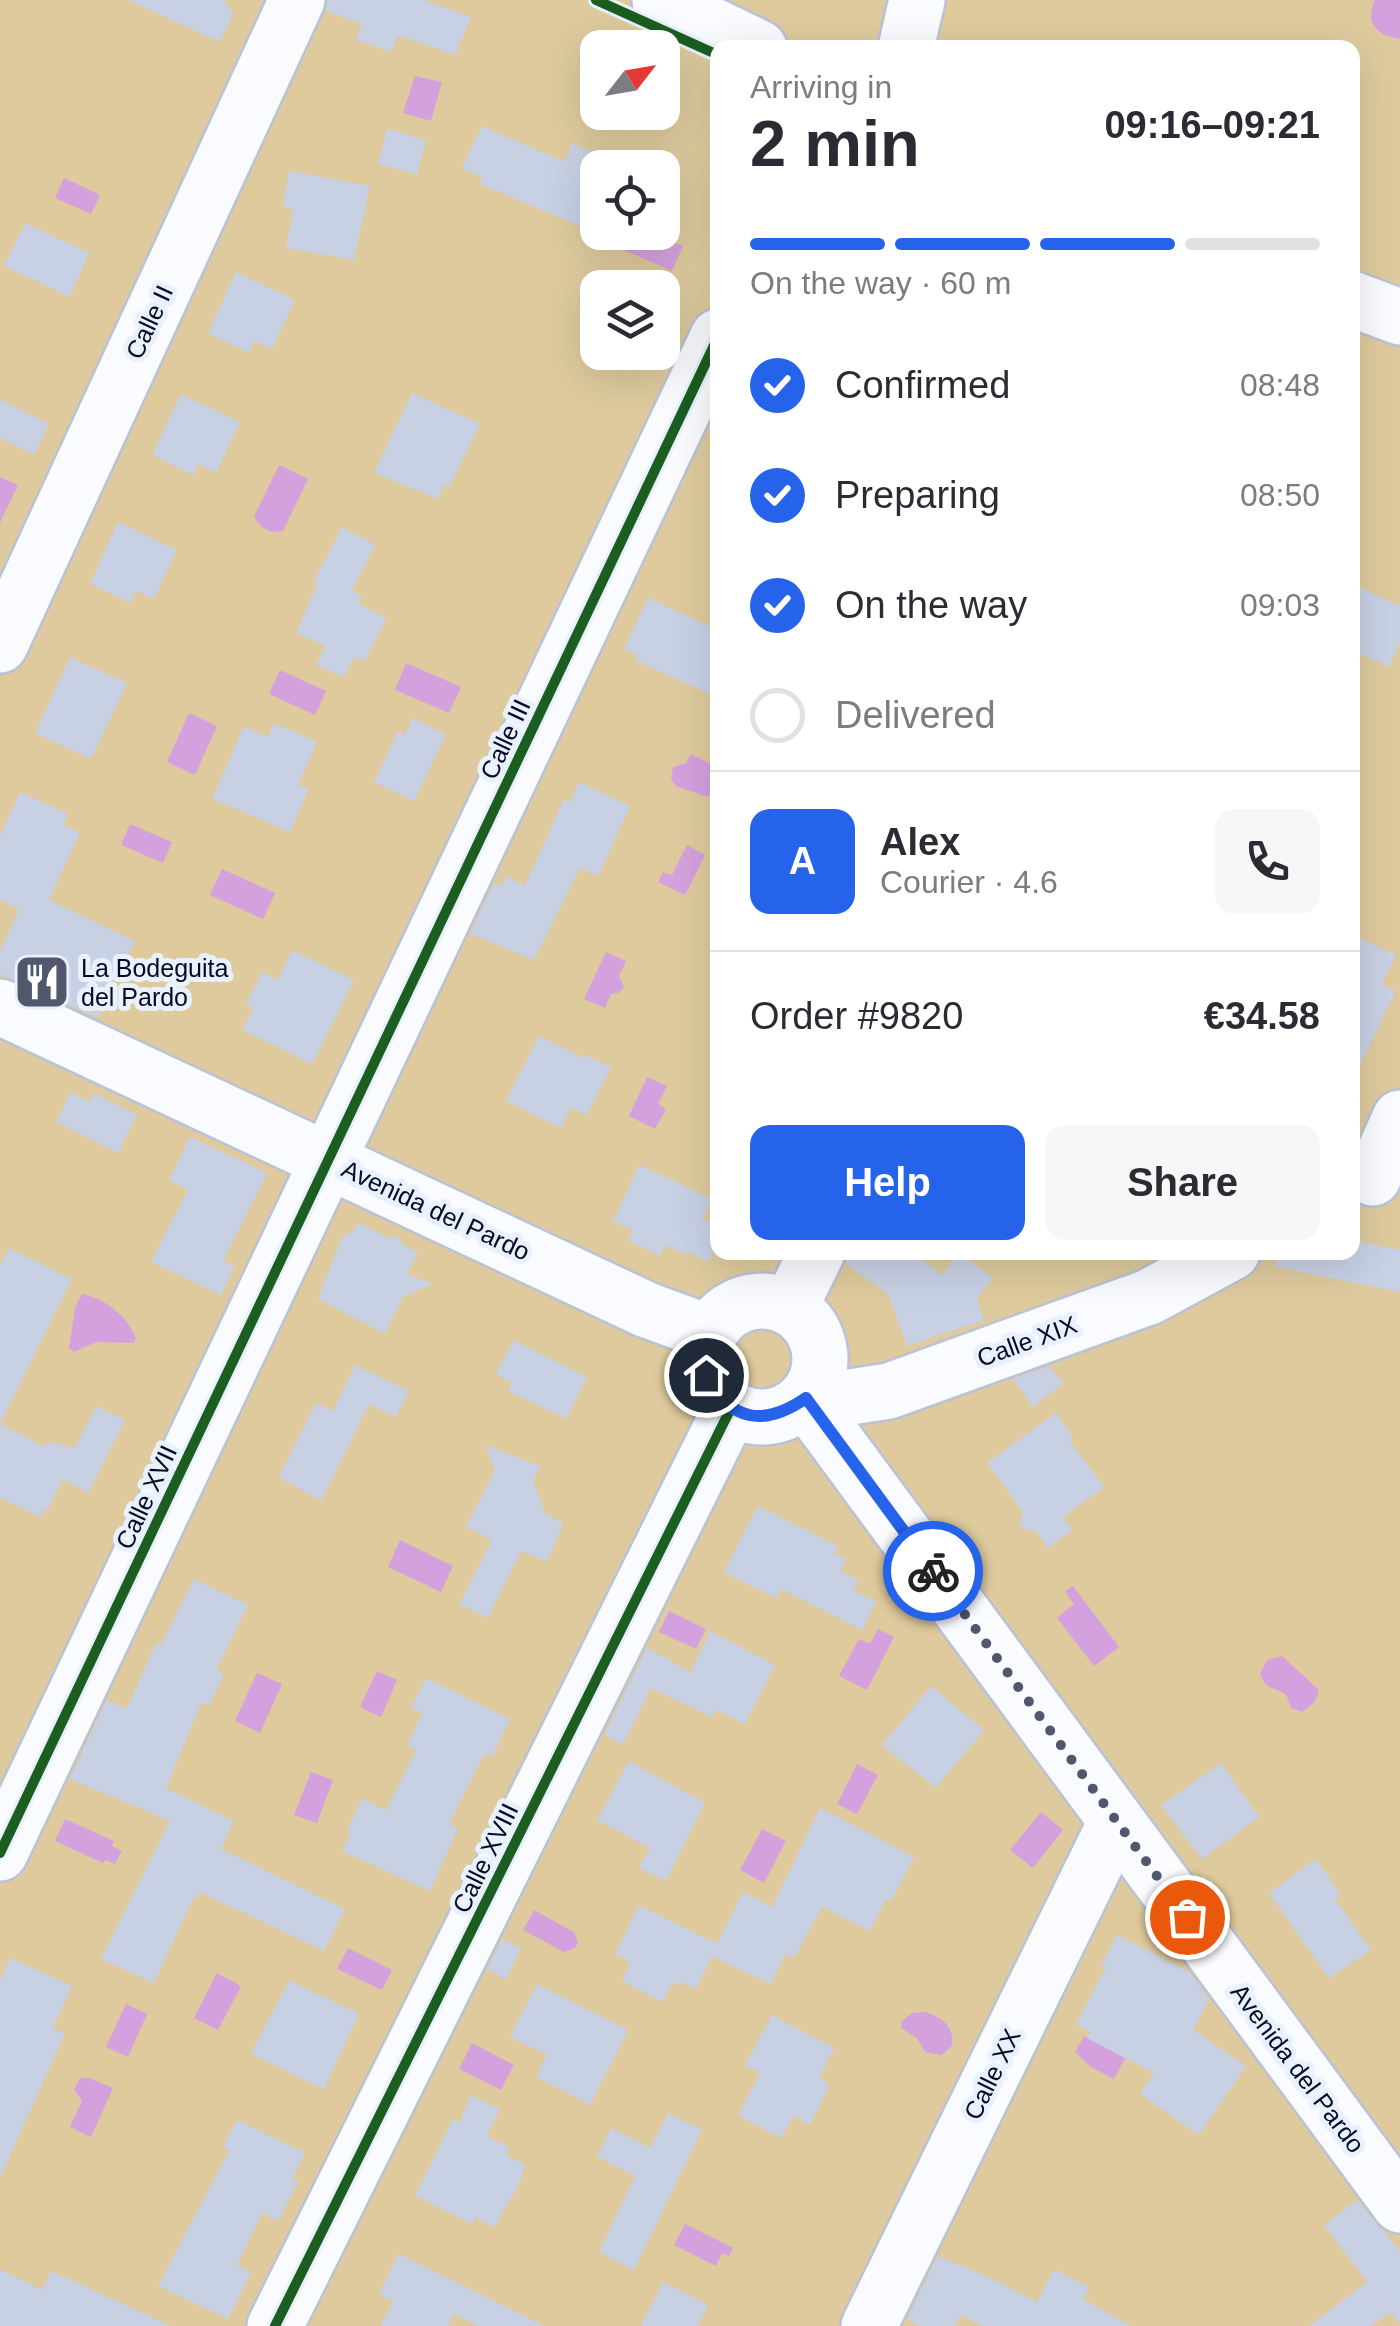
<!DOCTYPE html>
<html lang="en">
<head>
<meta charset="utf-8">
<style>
  body { margin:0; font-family:Helvetica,sans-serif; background:#f7f7f7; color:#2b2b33; height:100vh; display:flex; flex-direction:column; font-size:38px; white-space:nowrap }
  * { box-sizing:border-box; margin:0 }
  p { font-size:32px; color:#7c7c81 }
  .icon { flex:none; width:55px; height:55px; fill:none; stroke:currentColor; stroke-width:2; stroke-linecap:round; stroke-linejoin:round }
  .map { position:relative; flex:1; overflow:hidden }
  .panel { position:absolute; left:710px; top:40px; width:650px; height:1220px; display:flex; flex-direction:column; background:#fff; border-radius:20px; box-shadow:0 10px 40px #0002 }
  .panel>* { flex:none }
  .needle { width:65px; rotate:59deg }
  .tools { position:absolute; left:580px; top:30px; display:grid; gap:20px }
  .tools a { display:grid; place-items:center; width:100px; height:100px; border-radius:20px; background:#fff; box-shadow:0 10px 40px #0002; font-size:50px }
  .pin { position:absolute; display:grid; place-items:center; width:85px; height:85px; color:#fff; margin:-42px; border:5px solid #fff; border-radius:50%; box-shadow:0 2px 10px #0007 }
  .courier { position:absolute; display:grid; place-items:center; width:100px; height:100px; margin:-50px; border:8px solid #2563eb; border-radius:50%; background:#fff; color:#222; box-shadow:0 2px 12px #0007 }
  .overview em { font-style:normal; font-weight:600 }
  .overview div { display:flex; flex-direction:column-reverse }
  .overview { display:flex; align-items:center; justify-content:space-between; height:170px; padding:0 40px }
  h1 { font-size:65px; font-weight:600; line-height:75px }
  .bar { display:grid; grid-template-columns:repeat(4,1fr); gap:15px 10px; align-content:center; height:120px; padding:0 40px }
  .bar i { height:12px; border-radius:8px; background:#e1e1e2 }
  .bar .active { background:#2563eb }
  .bar p { grid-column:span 4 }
  .line { display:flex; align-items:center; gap:25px; padding:0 40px; border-top:2px solid #e1e1e2 }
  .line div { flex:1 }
  .round { display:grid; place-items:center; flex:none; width:105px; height:105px; border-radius:20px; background:#f7f7f7 }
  ol { padding:0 40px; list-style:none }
  li { display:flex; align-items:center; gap:30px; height:110px }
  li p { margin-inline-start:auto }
  li .icon { padding:10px; border-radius:50%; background:#2563eb; color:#fff; stroke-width:4 }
  li:last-child { color:#7c7c81 }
  li i { width:55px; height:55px; border:5px solid #e1e1e2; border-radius:50% }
  .action { display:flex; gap:20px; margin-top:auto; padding:20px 40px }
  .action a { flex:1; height:115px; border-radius:20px; background:#2563eb; color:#fff; font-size:40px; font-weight:600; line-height:115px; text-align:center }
  .action a+a { background:#f7f7f7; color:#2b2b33 }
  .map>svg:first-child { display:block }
  .green { fill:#deca9d; fill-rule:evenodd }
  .water { fill:#d5a0de }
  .building { fill:#c8d0e4 }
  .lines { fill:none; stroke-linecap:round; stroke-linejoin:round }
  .minor-casing { stroke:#b9c2d7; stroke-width:60 }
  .minor { stroke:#fafbfe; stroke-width:55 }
  .cycleway-casing { stroke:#e9f0fe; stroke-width:16 }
  .cycleway { stroke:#1b5e20; stroke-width:10 }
  .done { stroke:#51586e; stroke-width:10; stroke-dasharray:0 18 }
  .route { stroke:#2563eb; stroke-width:12 }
  .labels { text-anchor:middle; stroke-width:10; stroke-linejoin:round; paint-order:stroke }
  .street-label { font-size:25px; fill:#050c24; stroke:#e9f0fe }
  .poi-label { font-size:25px; fill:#050c24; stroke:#e9f0fe; text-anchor:start }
</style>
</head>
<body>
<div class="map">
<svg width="1400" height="2326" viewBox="0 0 1400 2326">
  <rect width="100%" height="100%" fill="#dfe6f6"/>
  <!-- green -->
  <path class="green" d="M0 0H1400V2326H0ZM598 48H662V112H598ZM718 48H1352V1252H718ZM598 168H662V232H598ZM598 288H662V352H598Z"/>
  <!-- water -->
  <g class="water">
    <path d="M1375 0H1400V39C1377 36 1364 23 1375 0Z"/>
    <path d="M415 76 442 82 431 121 403 113Z"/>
    <path d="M64 178 100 195 91 214 55 198Z"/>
    <path d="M632 232 651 233 683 246 672 271 624 250Z"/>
    <path d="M279 465 308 479 283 531C269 534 261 528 254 517Z"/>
    <path d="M0 477 18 485 0 523Z"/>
    <path d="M406 663 461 687 449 713 395 690Z"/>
    <path d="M280 670 326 691 315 715 269 694Z"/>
    <path d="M189 713 217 726 195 775 167 762Z"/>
    <path d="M691 754 713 765 711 769 717 774V789L708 797 676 786 671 779 673 767 686 763Z"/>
    <path d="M130 824 172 842 163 863 121 845Z"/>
    <path d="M687 845 705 855 685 895 658 882 663 872 672 875Z"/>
    <path d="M222 869 275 893 263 919 210 895Z"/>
    <path d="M606 952 626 961 619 976 624 988 618 993 611 994 605 1008 584 999Z"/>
    <path d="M647 1077 667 1086 658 1104 666 1109 655 1129 629 1116Z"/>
    <path d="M82 1294C106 1299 127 1316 136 1338L134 1343 96 1342 74 1352 69 1348 75 1308Z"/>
    <path d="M400 1540 453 1566 441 1592 388 1567Z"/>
    <path d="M1073 1586 1119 1647 1094 1666 1057 1618 1074 1604 1065 1591Z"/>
    <path d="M669 1611 706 1629 696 1649 659 1632Z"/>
    <path d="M878 1629 894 1637 867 1690 839 1676 859 1639 870 1644Z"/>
    <path d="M1282 1656 1319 1690 1315 1702 1302 1712 1291 1708 1286 1694C1275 1688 1265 1689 1260 1674L1267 1660Z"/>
    <path d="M377 1671 397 1680 381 1717 360 1707Z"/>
    <path d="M257 1673 282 1684 260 1733 235 1721Z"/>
    <path d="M857 1764 878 1775 857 1814 837 1804Z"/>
    <path d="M311 1772 333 1780 317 1823 294 1815Z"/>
    <path d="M1041 1812 1063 1830 1033 1868 1010 1850Z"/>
    <path d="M65 1819 114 1841 112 1846 122 1851 115 1864 106 1860 103 1863 55 1841Z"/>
    <path d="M762 1829 786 1841 764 1883 740 1870Z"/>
    <path d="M534 1910 574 1932 578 1942 575 1948 564 1952 523 1930Z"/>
    <path d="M348 1948 392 1970 382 1990 337 1969Z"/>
    <path d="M217 1973 241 1986 218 2030 194 2018Z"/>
    <path d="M126 2004 147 2014 128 2057 106 2047Z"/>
    <path d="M925 2012C942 2017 955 2027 952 2046L941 2055 925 2052 917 2038 901 2028 902 2021 912 2013Z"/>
    <path d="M1084 2036 1125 2058 1114 2079 1091 2067 1075 2052Z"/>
    <path d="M472 2043 514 2065 501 2090 459 2069Z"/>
    <path d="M80 2078H89L113 2088 91 2137 70 2127 82 2101 74 2089Z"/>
    <path d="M685 2224 733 2248 729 2256 722 2253 716 2266 674 2245Z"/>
  </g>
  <!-- building -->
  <g class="building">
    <path d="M128 0H224L233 14 220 42Z"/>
    <path d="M328 0H424L471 17 455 55 398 35 391 52 356 40 362 24 326 11Z"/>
    <path d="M482 126 565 162 572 143 609 160 606 168H598V186L580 226 480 184 482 178 462 168Z"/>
    <path d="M387 129 426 140 417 174 378 164Z"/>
    <path d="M289 171 370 186 354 260 286 248 293 209 283 207Z"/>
    <path d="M25 223 89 253 70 297 4 266Z"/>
    <path d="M236 272 295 300 272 349 254 341 249 353 208 333Z"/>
    <path d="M412 393 480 424 449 487 444 485 438 499 374 473Z"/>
    <path d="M181 394 240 422 216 473 198 464 193 475 152 455Z"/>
    <path d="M0 399 49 424 34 455 0 438Z"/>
    <path d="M118 522 177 550 154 599 136 591 130 603 90 584Z"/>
    <path d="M342 527 375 545 352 591 362 596 359 604 386 618 365 661 355 657 343 677 316 665 325 646 296 633 318 582 314 581Z"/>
    <path d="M1352 584 1400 606V642L1389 667 1352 650Z"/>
    <path d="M648 598 718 630V698L635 660 638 655 624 649Z"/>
    <path d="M70 657 127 683 91 759 35 733Z"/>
    <path d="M412 718 446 734 414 801 374 782 398 731 405 735Z"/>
    <path d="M274 723 317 742 298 785 309 789 290 832 212 799 244 726 268 737Z"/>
    <path d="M579 782 630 806 598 876 580 868 534 960 470 934 494 883 501 886 506 876 525 886 564 799 570 802Z"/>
    <path d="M20 792 68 814 63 825 80 832 49 900 135 941 98 1018 0 974V951L19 910 0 899V836Z"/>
    <path d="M1352 935 1396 955 1382 984 1396 991 1352 1082Z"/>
    <path d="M292 950 354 980 312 1064 242 1030 253 1008 246 1004 262 972 278 980Z"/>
    <path d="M539 1036 584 1058 586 1055 611 1067 586 1116 571 1107 561 1128 506 1101Z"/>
    <path d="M71 1092 90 1102 94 1093 137 1115 118 1153 56 1122Z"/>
    <path d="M190 1137 267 1173 223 1261 235 1267 221 1295 151 1262 188 1190 169 1180Z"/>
    <path d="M639 1165 712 1199 703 1219 718 1226V1241L708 1262 687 1252 686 1255 665 1245 660 1256 628 1240 633 1230 613 1221Z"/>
    <path d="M358 1223 390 1238 398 1236 402 1244 418 1252 407 1274 433 1284 403 1297 385 1334 318 1299 342 1237 354 1231Z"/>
    <path d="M1352 1240 1400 1250V1292L1276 1267 1278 1252H1352Z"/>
    <path d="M9 1248 72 1279 0 1424 43 1446 50 1442 75 1448 96 1406 125 1420 88 1493 63 1479 47 1511 44 1509 40 1517 0 1498V1266Z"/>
    <path d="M848 1252H912L943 1275 959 1253 993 1278 977 1298 984 1320 907 1346 888 1294 846 1264Z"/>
    <path d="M513 1340 587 1377 566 1419 508 1391 512 1383 496 1374Z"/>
    <path d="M355 1365 409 1391 396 1417 369 1404 321 1501 279 1477 316 1403 333 1411Z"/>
    <path d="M1049 1366 1063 1383 1033 1407 1013 1379Z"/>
    <path d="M1056 1413 1073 1437 1069 1440 1104 1487 1063 1517 1072 1530 1048 1548 1036 1531 1020 1528 1022 1511 987 1463Z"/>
    <path d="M485 1445 540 1466 533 1481 545 1513 563 1523 547 1562 521 1551 488 1618 459 1604 492 1540 466 1527 495 1470Z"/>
    <path d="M758 1506 838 1546 834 1553 846 1559 840 1571 859 1580 853 1590 876 1602 862 1630 781 1589 776 1598 724 1572Z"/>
    <path d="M194 1579 248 1605 216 1670 224 1674 209 1706 201 1703 166 1788 233 1821 221 1849 345 1909 324 1951 200 1892 196 1900 193 1899 154 1983 101 1959 170 1821 70 1779 107 1700 127 1709 156 1643 161 1645Z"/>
    <path d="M710 1631 775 1665 745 1724 716 1710 712 1717 651 1688 623 1744 604 1735 647 1648 691 1672Z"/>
    <path d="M426 1678 510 1719 492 1757 485 1753 449 1824 458 1828 430 1891 342 1851 351 1830 347 1829 362 1799 386 1810 416 1750 407 1745 422 1713 411 1708Z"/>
    <path d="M931 1686 984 1730 936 1788 882 1745Z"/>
    <path d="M629 1761 705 1803 666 1881 639 1868 650 1848 597 1820Z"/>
    <path d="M1221 1763 1259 1817 1202 1859 1161 1805Z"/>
    <path d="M820 1808 914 1857 891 1901 886 1899 869 1931 822 1907 794 1958 786 1954 770 1984 712 1956 696 1989 680 1981 678 1986 672 1983 662 2002 622 1981 631 1963 615 1954 639 1905 717 1944 743 1892 772 1907Z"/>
    <path d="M1316 1859 1341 1895 1335 1899 1371 1950 1329 1978 1269 1893Z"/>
    <path d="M1117 1935 1189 1972 1209 1999 1193 2030 1246 2066 1199 2135 1140 2094 1154 2073 1087 2038 1090 2032 1076 2024 1106 1967 1101 1965Z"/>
    <path d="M502 1939 521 1949 506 1980 487 1969Z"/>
    <path d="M10 1958 72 1986 53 2028 65 2033 0 2178V1980Z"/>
    <path d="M289 1980 359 2014 324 2089 251 2054Z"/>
    <path d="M537 1984 628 2030 590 2105 536 2077 547 2055 510 2037Z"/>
    <path d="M772 2015 834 2048 819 2078 830 2084 810 2125 793 2116 781 2138 738 2116 760 2073 745 2065Z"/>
    <path d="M471 2095 500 2109 487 2136 510 2148 506 2155 525 2164 520 2182 494 2227 475 2217 472 2224 415 2196 453 2119 459 2123Z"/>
    <path d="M668 2113 702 2130 634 2270 599 2252 635 2176 597 2157 611 2128 650 2148Z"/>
    <path d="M237 2120 305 2153 292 2179 298 2182 278 2221 262 2213 237 2265 251 2272 228 2319 158 2286 229 2151 223 2147Z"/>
    <path d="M1357 2200 1400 2251V2325L1324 2225Z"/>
    <path d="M398 2254 468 2288 545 2326H478L454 2314 448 2326H381L393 2302 379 2295Z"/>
    <path d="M938 2256 986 2276 1037 2302 1054 2269 1089 2287 1083 2299 1131 2326H982L961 2315 955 2326H920L907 2319Z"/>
    <path d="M0 2269 42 2290 51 2271 171 2326H0Z"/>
    <path d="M663 2282 708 2305 698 2326H641Z"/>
    <path d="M1367 2282 1390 2312 1371 2326H1309Z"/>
  </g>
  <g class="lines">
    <!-- minor casing -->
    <g class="minor-casing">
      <g id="minor">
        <path d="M660 0 759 48"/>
        <path d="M906 48 917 0"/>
        <path d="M1352 299 1400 317"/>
        <path d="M0 645 297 0"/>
        <path d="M0 1007 647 1310 710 1333"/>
        <path d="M1373 1178 1400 1118"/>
        <circle cx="762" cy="1359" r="58"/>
        <path d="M790 1307 817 1252"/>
        <path d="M814 1386 844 1398 889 1391 1149 1297 1232 1252"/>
        <path d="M805 1399 1400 2205"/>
        <path d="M0 1853 718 337"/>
        <path d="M275 2326 731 1408"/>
        <path d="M869 2326 1116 1822"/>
      </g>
    </g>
    <!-- minor -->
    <use href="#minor" class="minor"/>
    <!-- cycleway casing -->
    <g class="cycleway-casing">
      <g id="cycleway">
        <path d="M596 0 718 55"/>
        <path d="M0 1853 718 337"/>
        <path d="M275 2326 731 1408"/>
      </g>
    </g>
    <!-- cycleway -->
    <use href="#cycleway" class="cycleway"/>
  </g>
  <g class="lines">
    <!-- done -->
    <path class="done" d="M933 1571 1187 1917"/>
    <!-- route -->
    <path class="route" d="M706 1375C730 1422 764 1427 806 1398L933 1571"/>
  </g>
  <!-- icons -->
  <defs>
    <g id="restaurant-square" transform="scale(2.875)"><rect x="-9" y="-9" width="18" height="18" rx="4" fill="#51586e" stroke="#e9f0fe"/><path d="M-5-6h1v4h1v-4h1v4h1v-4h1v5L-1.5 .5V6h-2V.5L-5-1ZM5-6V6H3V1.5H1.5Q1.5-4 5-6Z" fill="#fff"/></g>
  </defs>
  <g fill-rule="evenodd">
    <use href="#restaurant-square" x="42" y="982"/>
  </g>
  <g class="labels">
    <!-- street labels -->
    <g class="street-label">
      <text transform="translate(149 322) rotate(-65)" y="9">Calle II</text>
      <text transform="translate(505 739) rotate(-65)" y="9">Calle III</text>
      <text transform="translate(436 1210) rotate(25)" y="9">Avenida del Pardo</text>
      <text transform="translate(1027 1341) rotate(-20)" y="9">Calle XIX</text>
      <text transform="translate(146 1497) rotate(-65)" y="9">Calle XVII</text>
      <text transform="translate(485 1858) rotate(-64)" y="9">Calle XVIII</text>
      <text transform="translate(1298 2068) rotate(53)" y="9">Avenida del Pardo</text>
      <text transform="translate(992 2074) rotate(-64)" y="9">Calle XX</text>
    </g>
    <!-- poi labels -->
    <g class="poi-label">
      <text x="81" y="977">La Bodeguita<tspan x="81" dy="29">del Pardo</tspan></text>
    </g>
  </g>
</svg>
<div class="tools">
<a><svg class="needle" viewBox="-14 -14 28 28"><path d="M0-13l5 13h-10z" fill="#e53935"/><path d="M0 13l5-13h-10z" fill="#7c7c81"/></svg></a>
<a><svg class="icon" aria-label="locate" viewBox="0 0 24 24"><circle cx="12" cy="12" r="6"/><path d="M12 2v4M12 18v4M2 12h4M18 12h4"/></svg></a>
<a><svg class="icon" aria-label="layers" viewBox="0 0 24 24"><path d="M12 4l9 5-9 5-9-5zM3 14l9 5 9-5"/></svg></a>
</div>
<div class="pin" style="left:1187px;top:1917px;background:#ea580c"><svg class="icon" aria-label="bag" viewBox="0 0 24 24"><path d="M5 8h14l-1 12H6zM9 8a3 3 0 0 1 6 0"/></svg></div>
<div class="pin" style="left:706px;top:1375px;background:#1f2937"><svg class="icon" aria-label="home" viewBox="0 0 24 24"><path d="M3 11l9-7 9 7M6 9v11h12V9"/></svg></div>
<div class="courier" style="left:933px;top:1571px"><svg class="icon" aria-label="bike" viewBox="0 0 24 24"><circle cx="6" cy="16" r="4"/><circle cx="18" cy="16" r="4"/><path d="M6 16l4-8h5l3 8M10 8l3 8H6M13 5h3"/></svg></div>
<section class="panel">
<div class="overview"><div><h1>2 min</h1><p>Arriving in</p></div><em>09:16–09:21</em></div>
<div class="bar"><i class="active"></i><i class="active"></i><i class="active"></i><i></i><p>On the way · 60 m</p></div>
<ol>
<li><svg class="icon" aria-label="check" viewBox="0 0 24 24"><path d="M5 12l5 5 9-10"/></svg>Confirmed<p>08:48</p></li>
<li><svg class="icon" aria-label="check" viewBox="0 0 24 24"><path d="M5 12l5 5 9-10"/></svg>Preparing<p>08:50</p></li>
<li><svg class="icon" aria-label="check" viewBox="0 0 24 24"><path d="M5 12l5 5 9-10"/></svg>On the way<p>09:03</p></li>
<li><i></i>Delivered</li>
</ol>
<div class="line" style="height:180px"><b class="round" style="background:#2563eb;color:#fff">A</b><div><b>Alex</b><p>Courier · 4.6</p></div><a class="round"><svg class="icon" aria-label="phone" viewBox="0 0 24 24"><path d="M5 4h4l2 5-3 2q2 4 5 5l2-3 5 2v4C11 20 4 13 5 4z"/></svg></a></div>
<div class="line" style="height:130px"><div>Order #9820</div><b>€34.58</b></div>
<div class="action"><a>Help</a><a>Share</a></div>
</section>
</div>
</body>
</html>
